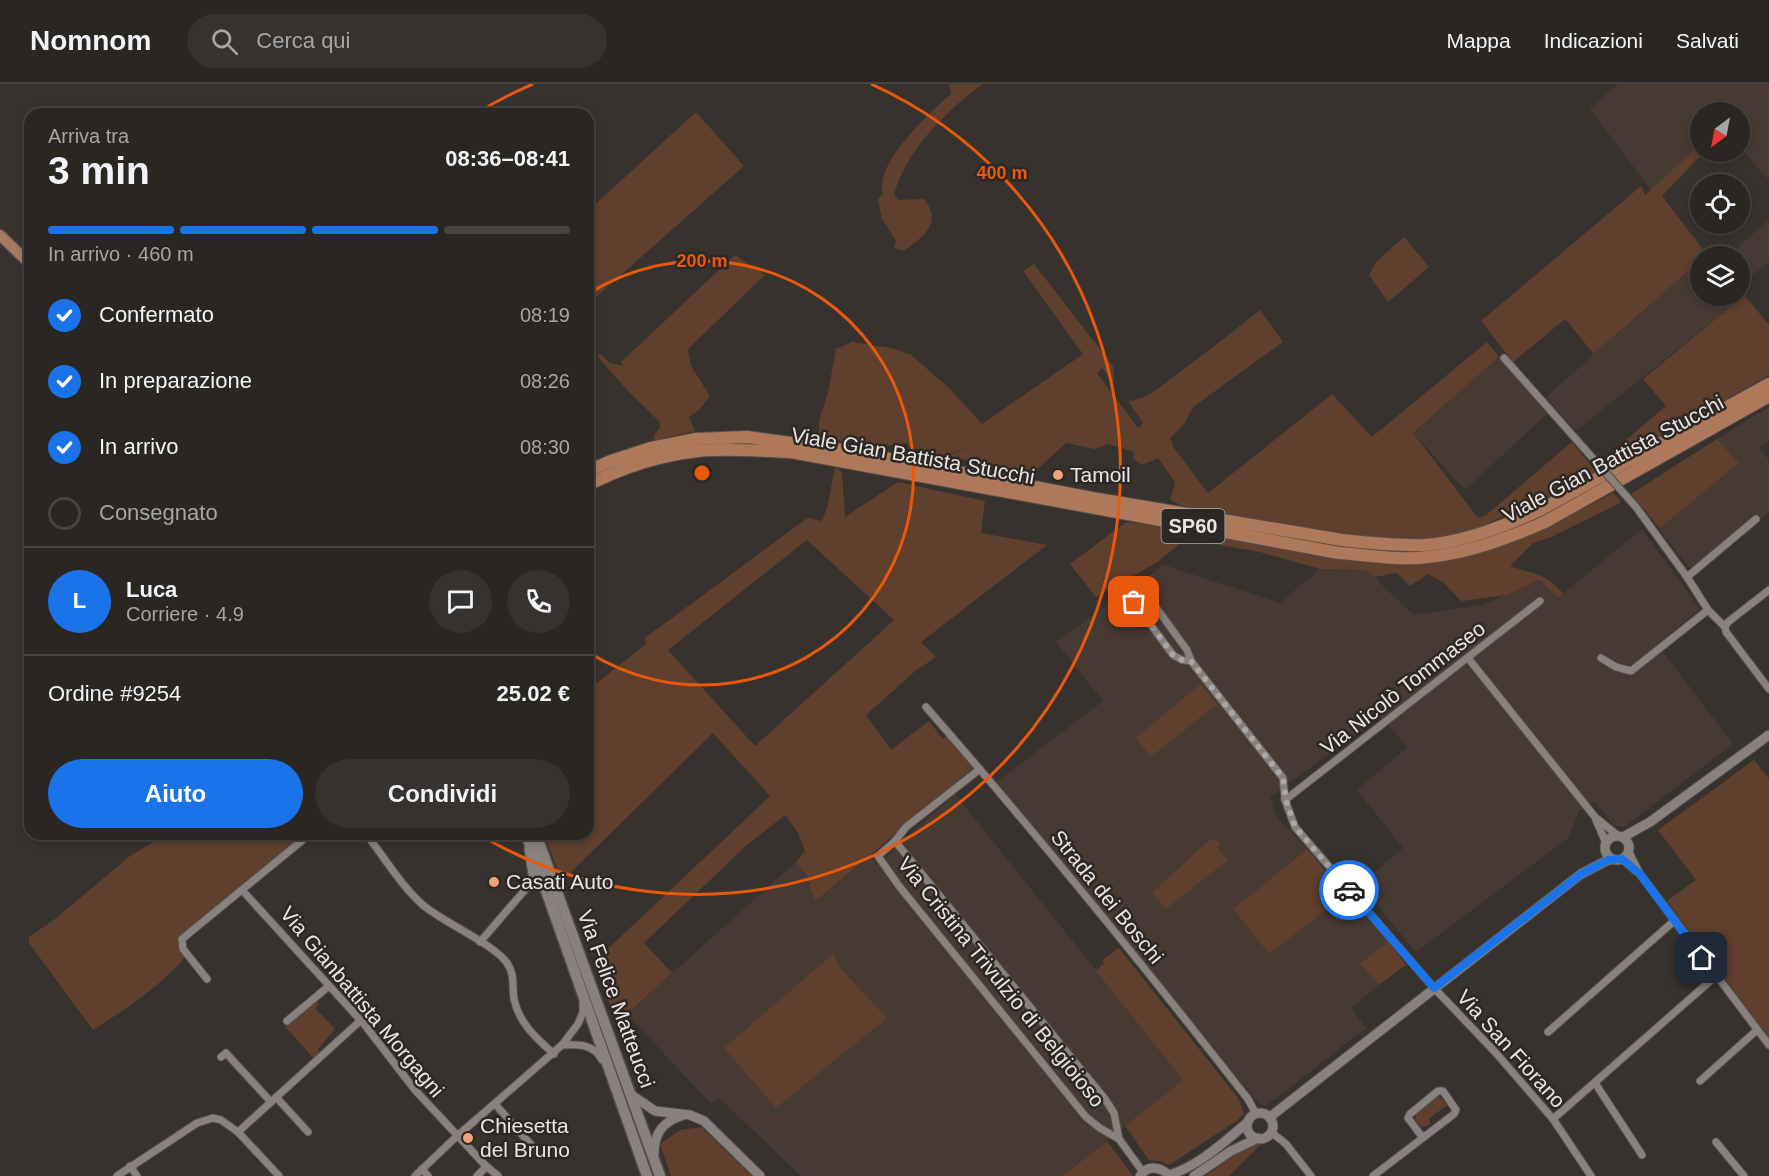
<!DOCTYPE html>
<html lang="it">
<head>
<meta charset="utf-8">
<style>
  body { margin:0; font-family:Helvetica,sans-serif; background:#36322f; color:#f1f3f6; height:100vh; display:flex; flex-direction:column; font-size:22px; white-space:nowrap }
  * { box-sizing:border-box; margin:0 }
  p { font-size:20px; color:#a5a5a5 }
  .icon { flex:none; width:33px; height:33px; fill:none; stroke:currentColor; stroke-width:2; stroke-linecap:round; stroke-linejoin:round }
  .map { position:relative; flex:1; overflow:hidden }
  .side { position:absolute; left:24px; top:24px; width:570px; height:732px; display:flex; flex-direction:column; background:#2a2622; border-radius:18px; box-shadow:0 3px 9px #0003,0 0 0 2px #464340 }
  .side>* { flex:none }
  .needle { width:39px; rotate:212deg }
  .controls { position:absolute; left:1690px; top:18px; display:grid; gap:12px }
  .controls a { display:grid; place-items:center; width:60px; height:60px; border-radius:50%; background:#2a2622; box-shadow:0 3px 9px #0003,0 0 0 2px #464340; font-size:30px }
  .pin { position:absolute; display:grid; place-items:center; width:51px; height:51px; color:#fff; margin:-26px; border-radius:12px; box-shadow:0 3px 9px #0006 }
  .courier { position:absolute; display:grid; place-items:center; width:60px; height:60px; margin:-30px; border:4px solid #1a73e8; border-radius:50%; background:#fff; color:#222; box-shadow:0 2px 8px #0007 }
  .head em { font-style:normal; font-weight:700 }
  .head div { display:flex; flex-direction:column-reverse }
  .head { display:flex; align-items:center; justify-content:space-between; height:102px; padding:0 24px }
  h1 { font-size:39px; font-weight:700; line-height:45px }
  .bar { display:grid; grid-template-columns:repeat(4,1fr); gap:9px 6px; align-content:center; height:72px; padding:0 24px }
  .bar i { height:8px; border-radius:4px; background:#464340 }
  .bar .selected { background:#1a73e8 }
  .bar p { grid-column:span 4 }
  .line { display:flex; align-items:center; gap:15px; padding:0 24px; border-top:2px solid #464340 }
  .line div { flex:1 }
  .round { display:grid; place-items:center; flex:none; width:63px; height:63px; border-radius:32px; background:#36322f }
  ol { padding:0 24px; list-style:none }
  li { display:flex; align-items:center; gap:18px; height:66px }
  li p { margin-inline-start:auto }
  li .icon { padding:6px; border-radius:50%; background:#1a73e8; color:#fff; stroke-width:4 }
  li:last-child { color:#a5a5a5 }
  li i { width:33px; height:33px; border:3px solid #464340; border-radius:50% }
  .button { display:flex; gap:12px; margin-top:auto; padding:12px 24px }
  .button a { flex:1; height:69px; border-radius:36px; background:#1a73e8; color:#fff; font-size:24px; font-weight:700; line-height:69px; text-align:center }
  .button a+a { background:#36322f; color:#f1f3f6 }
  header { display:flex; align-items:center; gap:36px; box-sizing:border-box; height:84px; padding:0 30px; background:#2a2622; border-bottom:2px solid #464340 }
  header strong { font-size:28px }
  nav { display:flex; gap:33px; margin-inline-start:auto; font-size:21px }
  .search { width:420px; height:54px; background:#36322f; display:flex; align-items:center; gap:15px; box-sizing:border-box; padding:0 21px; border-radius:33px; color:#a5a5a5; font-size:22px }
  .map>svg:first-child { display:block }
  .built { fill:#473a33 }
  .green { fill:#5f3f2e; fill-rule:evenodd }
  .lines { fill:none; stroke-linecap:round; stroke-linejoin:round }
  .minor-casing { stroke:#554e4b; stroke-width:9 }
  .tertiary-casing { stroke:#554e4b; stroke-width:11 }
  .secondary-casing { stroke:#554e4b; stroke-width:13 }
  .primary-casing { stroke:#554e4b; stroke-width:13 }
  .trunk-casing { stroke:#554e4b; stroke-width:14 }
  .minor { stroke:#89817d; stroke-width:7 }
  .tertiary { stroke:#89817d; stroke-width:9 }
  .secondary { stroke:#89817d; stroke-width:10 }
  .primary { stroke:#a57a63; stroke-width:10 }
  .trunk { stroke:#ae785a; stroke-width:12 }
  .minor-bridge-casing { stroke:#554e4b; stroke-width:9; stroke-linecap:butt }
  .minor-bridge { stroke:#89817d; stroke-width:7 }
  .done { stroke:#aca6a4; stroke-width:6; stroke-dasharray:0 10.8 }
  .route { stroke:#1a73e8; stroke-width:8 }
  .ring { fill:none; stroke:#e8590c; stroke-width:3 }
  .poi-dot { fill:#f0a279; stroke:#2e2824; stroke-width:2 }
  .labels { text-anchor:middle; stroke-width:5; stroke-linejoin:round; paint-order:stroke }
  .shield { fill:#2e2824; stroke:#b2acaa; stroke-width:1.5 }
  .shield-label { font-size:20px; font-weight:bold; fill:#eae5e3 }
  .street-label { font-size:21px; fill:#eae5e3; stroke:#2e2824 }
  .poi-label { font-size:21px; fill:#eae5e3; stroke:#2e2824; text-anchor:start }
  .centre { fill:#e8590c; stroke:#2e2824; stroke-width:3 }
  .ring-label { font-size:18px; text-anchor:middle; font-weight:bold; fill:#e8590c; stroke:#2e2824; stroke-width:5; stroke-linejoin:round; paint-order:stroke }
</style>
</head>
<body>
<header>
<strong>Nomnom</strong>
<div class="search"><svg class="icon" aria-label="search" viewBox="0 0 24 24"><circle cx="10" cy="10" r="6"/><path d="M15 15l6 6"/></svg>Cerca qui</div>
<nav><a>Mappa</a><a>Indicazioni</a><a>Salvati</a></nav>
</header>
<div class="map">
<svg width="1769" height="1092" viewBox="0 0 1769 1092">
  <rect width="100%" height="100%" fill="#38322e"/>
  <!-- built -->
  <g class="built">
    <path d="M1618 0H1769V96L1740 64V28H1701V61L1700 60 1651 106 1590 25Z"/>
    <path d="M1769 135V178L1740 200V172H1729Z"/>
    <path d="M1696 180 1701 186V212H1720L1729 224 1576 347 1546 313Z"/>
    <path d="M1499 273 1548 329 1465 406 1413 349Z"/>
    <path d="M1769 323V356L1759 364 1769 376V428L1759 436 1754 430 1693 483H1689L1660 447V444L1739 379 1717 355Z"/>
    <path d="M1642 445 1700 525 1657 560 1733 660 1624 743 1613 740 1595 718 1580 726 1568 754 1416 868 1375 819 1357 803 1403 764 1357 706 1408 663 1380 632 1270 713 1277 734 1307 765 1233 825 1269 870 1346 811 1388 857 1360 880 1379 901 1351 924 1366 944 1266 1022 1260 1021 997 698 1103 617 1056 558 1164 481 1280 519 1320 485 1367 486 1413 531 1483 521 1539 496 1559 513Z"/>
    <path d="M955 710 1184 996 1062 1092H801L719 1014 711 1020 627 930 796 778 807 792 816 818 870 772 877 781Z"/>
  </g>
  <!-- green -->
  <g class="green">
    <path d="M949 0H983C945 28 908 64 894 110L898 116 924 115C943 139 924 152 904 167L894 164 896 157 882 135 878 116 883 109C875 79 929 29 951 10Z"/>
    <path d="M696 28 744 82 588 220V127Z"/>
    <path d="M1700 60 1701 68H1704L1662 112 1708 172H1701V186L1696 180 1594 270 1565 235 1513 278 1481 237 1641 102 1645 111Z"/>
    <path d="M1404 153 1429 183 1388 218 1369 191 1376 178Z"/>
    <path d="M735 171 765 191 688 265 691 282 710 312 699 326 689 333 695 347 653 357 654 351 660 344 659 337 628 307 598 273 600 270 610 279 623 282 621 278Z"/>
    <path d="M1034 180 1113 282 1114 296 1112 298 1102 284 1097 289 1138 344 1143 339 1128 317C1150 315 1164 299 1181 287 1208 267 1234 247 1260 226L1283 258 1193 323 1185 339 1170 354 1174 364 1208 409 1332 310 1372 353 1487 258 1499 273 1413 349 1478 434 1486 431 1572 358 1598 390 1473 446 1427 456H1375L1192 426 1170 416 1175 398 1158 374 1142 381 1133 375 1134 368 1109 360 1095 365 1066 359 1029 393 1007 385 947 372 976 360 945 372 909 363 907 359 885 362 846 355V358L819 354V336L828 309 836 265 852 258 891 264 910 270 950 305 982 340 1083 270 1023 187Z"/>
    <path d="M1740 206 1769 241V291L1610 382 1605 374 1666 322 1643 295 1729 224 1720 212H1740Z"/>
    <path d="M1717 355 1739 379 1660 444 1631 410Z"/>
    <path d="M835 383 842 388 845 433 898 398 985 417 981 449 1047 461 921 558 936 573 914 588 866 631 891 666 929 637 943 655 948 652 973 684 815 818 807 792 796 778 805 767 798 749 785 731 747 761 644 859 672 889 627 930 616 935 593 879 770 712 713 649 562 797 544 750H588V606L646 560 645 554 806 435 809 434 821 437 827 425ZM807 456 894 536 755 662 668 566Z"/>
    <path d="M1613 409 1621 417 1618 420 1551 453 1533 459 1510 482C1532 490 1548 489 1563 510L1559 514 1539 496 1507 511 1461 517 1443 498 1428 490 1410 502 1397 489 1374 493 1366 486 1320 485 1260 468 1186 455 1156 479 1096 513 1070 480 1126 438 1172 442 1342 475 1485 467 1534 450Z"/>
    <path d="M1200 600 1217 620 1151 673 1136 654Z"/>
    <path d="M1754 676 1769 695V954L1667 817 1696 796 1658 746Z"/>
    <path d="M167 750H304L180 855 186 872C160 903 127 924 93 946L29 859V853L55 835 130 772Z"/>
    <path d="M1213 755 1221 759 1217 763 1228 776 1166 825 1152 809 1206 759Z"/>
    <path d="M1307 765 1346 811 1269 870 1233 825Z"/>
    <path d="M1388 857 1406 881 1379 901 1360 880Z"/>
    <path d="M1119 864 1238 1014 1244 1029 1238 1036 1169 1081 1159 1077 1149 1076 1125 1042 1183 996 1096 887 1104 879 1102 876Z"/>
    <path d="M833 870 840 884 887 934 776 1024 724 964Z"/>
    <path d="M316 917 319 920 315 924 335 945 318 965 321 969 315 976 285 942Z"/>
    <path d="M1439 1012 1447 1021 1429 1035 1430 1041 1422 1043 1415 1036 1416 1030Z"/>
    <path d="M701 1043 752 1092H671L660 1060 680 1046Z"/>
    <path d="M1107 1057 1133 1092H1062Z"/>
    <path d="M1262 1059 1229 1092H1205L1250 1060Z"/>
  </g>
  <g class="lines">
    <!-- minor casing -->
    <g class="minor-casing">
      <g id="minor">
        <path d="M1504 274 1598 380"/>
        <path d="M1636 423 1687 493 1708 526 1725 543 1726 548 1769 605"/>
        <path d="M1687 493 1756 435"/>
        <path d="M1725 543 1728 538 1769 506"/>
        <path d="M1468 574 1595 733 1617 751"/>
        <path d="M1601 574 1616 583 1631 587 1708 526"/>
        <path d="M1191 577 1182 576 1173 571 1134 518 1135 513 1143 512 1149 514 1187 566 1191 577 1283 694 1285 716 1295 743 1434 904 1496 969 1553 1035 1591 1092"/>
        <path d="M926 623C1037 750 1144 882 1248 1015L1256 1030"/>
        <path d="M980 685 906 743 895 757 878 772 899 802 1086 1033 1100 1044 1119 1055"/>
        <path d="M1285 716 1540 517"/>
        <path d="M1596 736 1606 759"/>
        <path d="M366 750C385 774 401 802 424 822 445 839 495 861 507 879 515 890 512 902 514 915 519 939 536 954 554 970"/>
        <path d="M895 757 1105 1015 1114 1029 1119 1055 1143 1088"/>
        <path d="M1629 768 1640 790 1769 961"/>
        <path d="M1622 775 1636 787"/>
        <path d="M242 806 364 940 415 1006 485 1081 484 1085 477 1092"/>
        <path d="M480 858 530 800 532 791 528 765"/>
        <path d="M207 895 183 865 182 855 310 750"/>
        <path d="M287 937 329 902"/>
        <path d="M1548 948 1674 837"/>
        <path d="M562 961C578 960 594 960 602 976"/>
        <path d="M221 973 226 969 271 1018"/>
        <path d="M1700 997 1757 946"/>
        <path d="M1595 999 1642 1071"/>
        <path d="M276 1013 308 1048"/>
        <path d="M495 1020 540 1071"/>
        <path d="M1553 1035 1716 892"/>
        <path d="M238 1048 360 937"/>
        <path d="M1271 1048 1286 1060 1311 1092"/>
        <path d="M1716 1058 1744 1092"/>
        <path d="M485 1081 498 1092"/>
        <path d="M130 1082 137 1092"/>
        <path d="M422 1085 428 1092"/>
        <path d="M117 1092 197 1039 213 1034 221 1036 238 1048 279 1092"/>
        <path d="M415 1092 456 1053 562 961 578 940 583 928V918"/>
        <path d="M1373 1092 1454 1030 1456 1026 1443 1007H1438L1410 1030 1408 1034 1423 1054"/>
      </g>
    </g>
    <!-- tertiary casing -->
    <g class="tertiary-casing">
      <g id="tertiary">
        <circle cx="1617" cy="764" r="12"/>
        <path d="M1623 753 1650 738 1769 651"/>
        <path d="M630 1010 655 1027 690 1031 704 1037 760 1092"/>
        <circle cx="1260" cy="1042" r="13"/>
        <path d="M1270 1033 1581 790 1608 776 1613 775"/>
        <path d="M654 1070C654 1050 662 1038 681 1032"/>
        <path d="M1169 1091C1199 1082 1225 1057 1248 1038"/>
        <path d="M1140 1092C1148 1080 1161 1083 1170 1092"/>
        <path d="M1194 1092 1231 1067 1258 1054"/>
      </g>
    </g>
    <!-- secondary casing -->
    <g class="secondary-casing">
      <g id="secondary">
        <path d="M526 750 647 1092"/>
        <path d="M536 750 660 1092"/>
      </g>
    </g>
    <!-- primary casing -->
    <g class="primary-casing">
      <path id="primary" d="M0 151 30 180"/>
    </g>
    <!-- trunk casing -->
    <g class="trunk-casing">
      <g id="trunk">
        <path d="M588 387 611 377 651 364 696 355 747 353 843 366 1092 414 1342 456C1369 459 1397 462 1425 461 1465 458 1504 442 1540 426L1769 300"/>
        <path d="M588 401C621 384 661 371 698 367 729 364 760 367 791 368L1339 469C1368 471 1399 477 1428 473 1469 469 1508 454 1545 438L1769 312"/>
      </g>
    </g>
    <!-- minor -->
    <use href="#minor" class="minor"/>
    <!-- tertiary -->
    <use href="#tertiary" class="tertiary"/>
    <!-- secondary -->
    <use href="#secondary" class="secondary"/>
    <!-- primary -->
    <use href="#primary" class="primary"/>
    <!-- trunk -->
    <use href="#trunk" class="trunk"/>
    <!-- minor-bridge casing -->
    <g class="minor-bridge-casing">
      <path id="minor-bridge" d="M1598 380 1636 423"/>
    </g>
    <!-- minor-bridge -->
    <use href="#minor-bridge" class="minor-bridge"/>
  </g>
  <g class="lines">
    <!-- done -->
    <path class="done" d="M1134 518 1173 571 1182 576 1191 577 1283 694 1286 716 1295 743 1349 806"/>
    <!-- route -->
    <path class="route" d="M1349 806 1434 904 1581 790 1608 776 1622 775 1640 790 1702 874"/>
  </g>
  <!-- distance rings -->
  <g class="ring">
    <path d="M588 210A212 212 0 1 1 588 568"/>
    <path d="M477 29A424 424 0 0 1 533 0M871 0A424 424 0 1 1 480 751"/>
  </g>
  <!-- markers -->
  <g class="poi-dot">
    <circle cx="1058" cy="391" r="6"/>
    <circle cx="494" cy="798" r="6"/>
    <circle cx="468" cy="1054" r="6"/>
  </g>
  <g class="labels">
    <!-- shield labels -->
    <rect class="shield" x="1161.5" y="425" width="63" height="34" rx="4.5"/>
    <g class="shield-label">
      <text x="1193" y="449">SP60</text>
    </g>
    <!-- street labels -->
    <g class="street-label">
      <text transform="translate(913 372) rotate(10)" y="7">Viale Gian Battista Stucchi</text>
      <text transform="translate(1613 375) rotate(-28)" y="7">Viale Gian Battista Stucchi</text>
      <text transform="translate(1403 604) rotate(-38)" y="7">Via Nicolò Tommaseo</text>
      <text transform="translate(1107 813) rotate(51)" y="7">Strada dei Boschi</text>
      <text transform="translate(1001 898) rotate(51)" y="7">Via Cristina Trivulzio di Belgioioso</text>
      <text transform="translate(616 915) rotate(70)" y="7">Via Felice Matteucci</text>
      <text transform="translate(362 918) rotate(50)" y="7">Via Gianbattista Morgagni</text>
      <text transform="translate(1511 965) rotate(48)" y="7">Via San Fiorano</text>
    </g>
    <!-- poi labels -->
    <g class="poi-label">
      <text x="1070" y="398">Tamoil</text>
      <text x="506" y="805">Casati Auto</text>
      <text x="480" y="1049">Chiesetta<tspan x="480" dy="24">del Bruno</tspan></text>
    </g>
  </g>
  <circle cx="702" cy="389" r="9" class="centre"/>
  <g class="ring-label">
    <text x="1002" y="95">400 m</text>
    <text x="702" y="183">200 m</text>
  </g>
</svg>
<div class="controls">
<a><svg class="needle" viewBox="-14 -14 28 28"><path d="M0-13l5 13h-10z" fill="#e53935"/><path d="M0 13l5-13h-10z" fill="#a5a5a5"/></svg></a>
<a><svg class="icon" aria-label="locate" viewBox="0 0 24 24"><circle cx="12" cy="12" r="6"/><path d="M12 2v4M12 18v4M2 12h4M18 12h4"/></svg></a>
<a><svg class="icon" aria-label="layers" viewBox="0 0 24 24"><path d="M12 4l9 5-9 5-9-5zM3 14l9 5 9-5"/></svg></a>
</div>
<div class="pin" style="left:1134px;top:518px;background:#ea580c"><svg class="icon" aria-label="bag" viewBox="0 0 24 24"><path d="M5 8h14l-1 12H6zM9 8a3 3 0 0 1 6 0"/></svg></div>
<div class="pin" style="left:1702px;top:874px;background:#1f2937"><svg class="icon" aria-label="home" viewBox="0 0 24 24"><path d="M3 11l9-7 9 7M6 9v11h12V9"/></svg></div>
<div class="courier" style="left:1349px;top:806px"><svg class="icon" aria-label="car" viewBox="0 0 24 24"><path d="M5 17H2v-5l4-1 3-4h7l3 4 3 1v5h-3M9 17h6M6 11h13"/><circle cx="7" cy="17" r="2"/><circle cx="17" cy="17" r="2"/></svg></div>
<section class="side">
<div class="head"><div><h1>3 min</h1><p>Arriva tra</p></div><em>08:36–08:41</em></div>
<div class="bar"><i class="selected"></i><i class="selected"></i><i class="selected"></i><i></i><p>In arrivo · 460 m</p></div>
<ol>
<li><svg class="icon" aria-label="check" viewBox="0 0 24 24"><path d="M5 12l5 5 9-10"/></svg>Confermato<p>08:19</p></li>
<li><svg class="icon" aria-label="check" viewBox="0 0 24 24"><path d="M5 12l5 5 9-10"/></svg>In preparazione<p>08:26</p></li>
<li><svg class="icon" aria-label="check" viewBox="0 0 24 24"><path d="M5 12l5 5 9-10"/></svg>In arrivo<p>08:30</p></li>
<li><i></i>Consegnato</li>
</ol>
<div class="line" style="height:108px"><b class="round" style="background:#1a73e8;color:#fff">L</b><div><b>Luca</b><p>Corriere · 4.9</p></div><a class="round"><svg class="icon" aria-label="chat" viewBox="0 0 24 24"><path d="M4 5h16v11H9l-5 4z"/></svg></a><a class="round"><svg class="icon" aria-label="phone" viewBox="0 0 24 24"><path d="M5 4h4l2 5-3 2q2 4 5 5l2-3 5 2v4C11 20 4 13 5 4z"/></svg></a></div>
<div class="line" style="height:78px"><div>Ordine #9254</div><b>25.02 €</b></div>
<div class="button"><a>Aiuto</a><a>Condividi</a></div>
</section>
</div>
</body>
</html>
